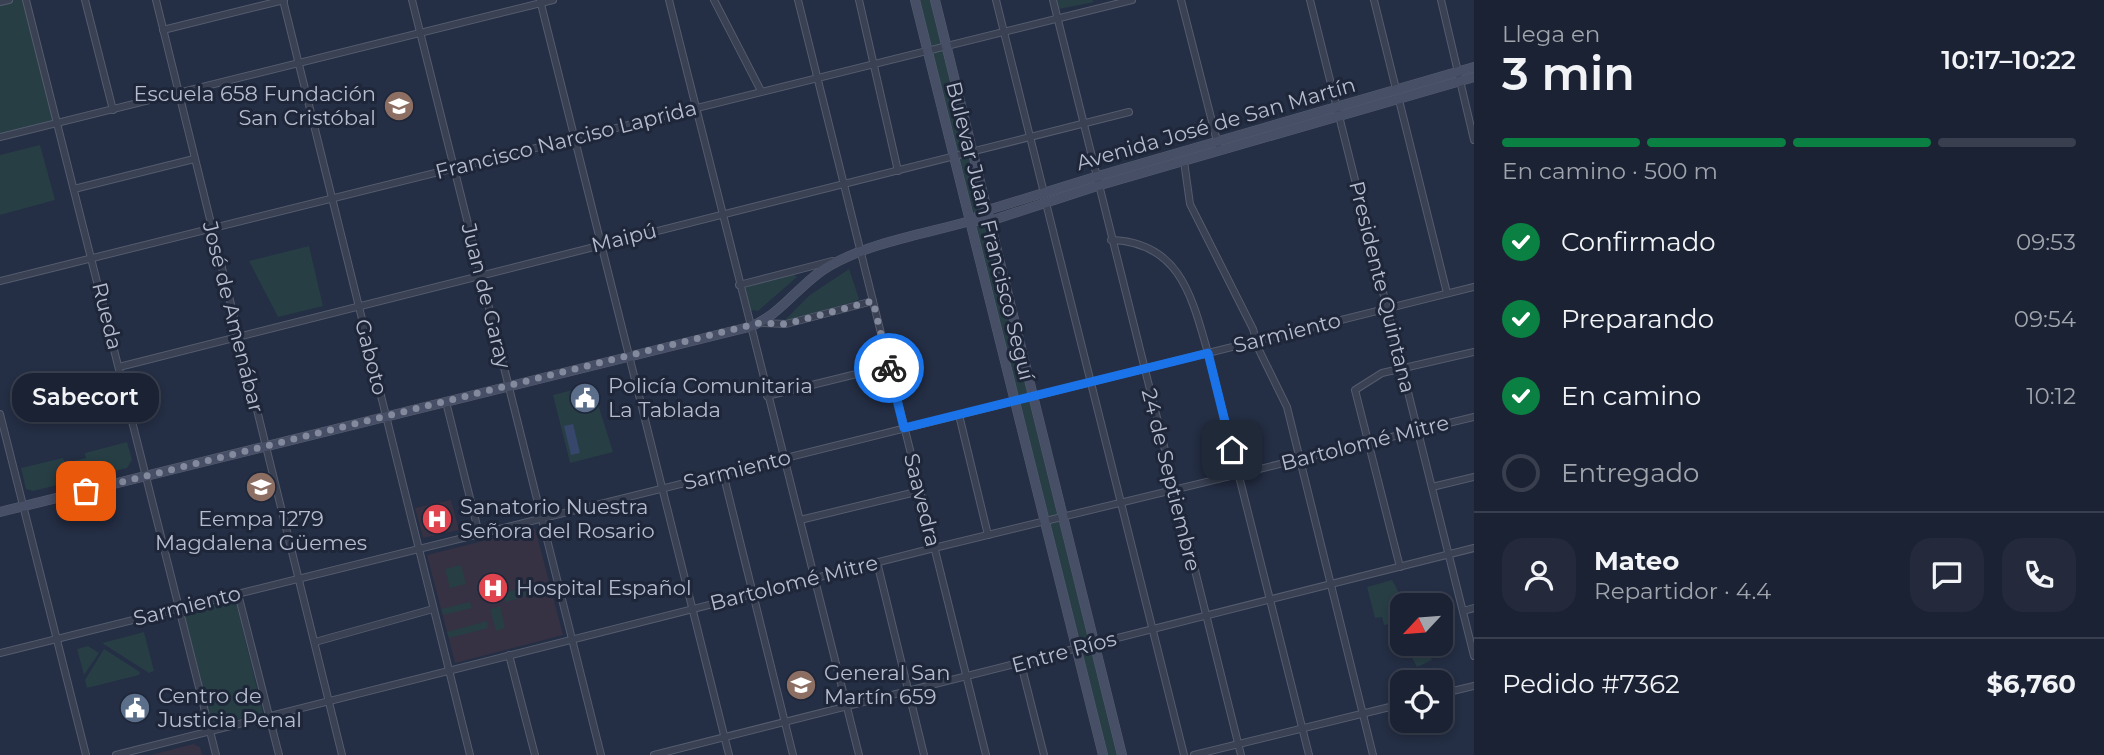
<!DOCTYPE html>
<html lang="es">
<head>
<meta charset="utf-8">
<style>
  body { margin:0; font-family:Montserrat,sans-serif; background:#242a3b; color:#f1f3f6; height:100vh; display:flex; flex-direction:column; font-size:26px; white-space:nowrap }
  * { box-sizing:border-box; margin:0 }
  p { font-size:23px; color:#a0a4ac }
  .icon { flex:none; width:38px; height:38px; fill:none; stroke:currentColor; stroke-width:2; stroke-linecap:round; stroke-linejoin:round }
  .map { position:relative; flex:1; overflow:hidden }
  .sheet { display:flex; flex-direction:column; background:#1b2233; width:630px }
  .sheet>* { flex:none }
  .needle { width:46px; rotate:244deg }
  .buttons { position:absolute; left:1390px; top:593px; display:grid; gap:14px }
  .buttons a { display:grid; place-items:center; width:63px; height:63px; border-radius:14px; background:#1b2233; box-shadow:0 4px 10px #0003,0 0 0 2px #393f4e; font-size:35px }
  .pin { position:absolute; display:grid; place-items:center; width:60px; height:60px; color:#fff; margin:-30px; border-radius:14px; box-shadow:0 4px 10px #0006 }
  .courier { position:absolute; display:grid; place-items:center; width:70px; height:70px; margin:-35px; border:5px solid #1a73e8; border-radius:50%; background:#fff; color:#222; box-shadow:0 2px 9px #0007 }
  .bubble { position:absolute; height:49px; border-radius:21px; background:#1b2233; box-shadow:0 4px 10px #0003,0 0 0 2px #393f4e; font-size:23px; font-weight:600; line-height:49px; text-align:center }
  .head em { font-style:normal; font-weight:600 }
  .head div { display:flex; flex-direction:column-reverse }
  .head { display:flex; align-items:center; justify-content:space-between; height:119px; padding:0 28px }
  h1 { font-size:46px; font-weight:600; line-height:52px }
  .bar { display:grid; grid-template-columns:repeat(4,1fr); gap:10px 7px; align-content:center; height:84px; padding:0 28px }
  .bar i { height:9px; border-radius:5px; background:#393f4e }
  .bar .current { background:#0b8043 }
  .bar p { grid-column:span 4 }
  .line { display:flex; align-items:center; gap:18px; padding:0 28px; border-top:2px solid #393f4e }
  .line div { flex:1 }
  .round { display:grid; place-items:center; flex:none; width:74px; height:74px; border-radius:21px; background:#242a3b }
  ol { padding:0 28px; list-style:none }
  li { display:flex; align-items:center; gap:21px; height:77px }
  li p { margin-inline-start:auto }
  li .icon { padding:7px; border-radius:50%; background:#0b8043; color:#fff; stroke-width:4 }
  li:last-child { color:#a0a4ac }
  li i { width:38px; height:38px; border:4px solid #393f4e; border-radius:50% }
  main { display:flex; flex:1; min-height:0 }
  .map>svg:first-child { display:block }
  .medical { fill:#363244 }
  .green { fill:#273e45 }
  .water { fill:#37476c }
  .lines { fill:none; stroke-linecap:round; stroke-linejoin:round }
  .street-casing { stroke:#545c6e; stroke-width:8 }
  .secondary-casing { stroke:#545c6e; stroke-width:10 }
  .street { stroke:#394153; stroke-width:6 }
  .secondary { stroke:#474f67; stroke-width:9 }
  .done { stroke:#838a9d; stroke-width:7; stroke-dasharray:0 12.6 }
  .route { stroke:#1a73e8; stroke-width:9 }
  .labels { text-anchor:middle; stroke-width:6; stroke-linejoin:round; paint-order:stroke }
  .poi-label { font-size:21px; fill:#b6bccd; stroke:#1e2639; text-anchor:start }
  .street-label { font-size:21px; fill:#b6bccd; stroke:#1e2639 }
</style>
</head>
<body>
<main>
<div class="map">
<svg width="1474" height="755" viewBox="0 0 1474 755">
  <rect width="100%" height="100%" fill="#242e44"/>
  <!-- medical -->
  <g class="medical">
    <path d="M451 500 459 530 423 538 415 508Z"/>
    <path d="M535 528 563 635 455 663 427 555Z"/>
    <path d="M193 744 200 747 202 755H151Z"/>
  </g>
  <!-- green -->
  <g class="green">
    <path d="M0 0H26L58 123 0 137Z"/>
    <path d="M915 0H935L1122 755H1103Z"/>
    <path d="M1057 0H1092L1094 2 1059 9Z"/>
    <path d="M40 145 55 200 0 215V155Z"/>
    <path d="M309 246 323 306 278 317 249 261Z"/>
    <path d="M849 269 859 299 856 301 784 321 810 295Z"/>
    <path d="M793 274 797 277 758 311 751 310 745 287Z"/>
    <path d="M592 385 613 452 570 463 553 395Z"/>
    <path d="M127 442 132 460 127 468 33 491 26 489 21 468 63 458 65 463 86 458 85 453Z"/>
    <path d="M461 565 466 584 450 588 445 569Z"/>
    <path d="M1392 580 1406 605 1402 606V621L1384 625 1382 617 1375 618 1367 587Z"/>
    <path d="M536 585 526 590 527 596 505 602 503 593Z"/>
    <path d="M235 598 263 713 213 726 183 610Z"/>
    <path d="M470 602 472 608 443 615 441 609Z"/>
    <path d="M500 606 505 628 496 631 490 609Z"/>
    <path d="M487 621 488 628 449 638 447 632Z"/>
    <path d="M144 632 154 671 149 673 102 643Z"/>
    <path d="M1405 644H1430L1424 647 1432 660 1417 667Z"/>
    <path d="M88 646 99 653 84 675 77 649Z"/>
    <path d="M104 649 140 672 139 675 87 688 85 680Z"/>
  </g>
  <!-- water -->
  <path class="water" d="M573 424 580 453 571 455 564 426Z"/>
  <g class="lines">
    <!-- street casing -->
    <g class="street-casing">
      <g id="street">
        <path d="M26 0 216 755"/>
        <path d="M85 0 113 110"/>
        <path d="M156 0 342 755"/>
        <path d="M283 0 470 755"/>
        <path d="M412 0 601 755"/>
        <path d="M540 0 729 755"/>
        <path d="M669 0 859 755"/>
        <path d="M714 0 761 91"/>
        <path d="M798 0 986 755"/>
        <path d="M859 0 898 171"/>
        <path d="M996 0 1044 193"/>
        <path d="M1053 0 1241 755"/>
        <path d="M1181 0 1218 145"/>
        <path d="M1310 0 1474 656"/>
        <path d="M1374 0 1396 89"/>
        <path d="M1441 0 1474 140"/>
        <path d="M0 2 9 0"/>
        <path d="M163 30 284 0"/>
        <path d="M1399 100 1447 293"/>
        <path d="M0 137 553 0"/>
        <path d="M1184 161 1190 204 1253 329 1259 350 1287 407 1373 755"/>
        <path d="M74 189 194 159"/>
        <path d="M1046 203 1184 755"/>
        <path d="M1111 240C1180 242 1192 297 1208 353L1309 755"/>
        <path d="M0 281 1132 0"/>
        <path d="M739 285 832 261"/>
        <path d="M759 323 786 324 873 301"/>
        <path d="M119 367 1129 112"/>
        <path d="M767 396 889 366"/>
        <path d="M446 402 479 534"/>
        <path d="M0 414 86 755"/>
        <path d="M959 415 988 535"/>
        <path d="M723 473 793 755"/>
        <path d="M1432 487 1474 477"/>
        <path d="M800 520 920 491"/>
        <path d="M877 562 924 755"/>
        <path d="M1400 567 1355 390 1382 373 1474 352"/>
        <path d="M238 594 279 755"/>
        <path d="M1463 611 1474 608"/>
        <path d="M315 642 433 609"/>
        <path d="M0 653 1474 287"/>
        <path d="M509 655 535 755"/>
        <path d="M1021 664 1044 755"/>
        <path d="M1440 694 1474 686"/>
        <path d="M116 755 934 548 1474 417"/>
        <path d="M654 755 1474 548"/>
        <path d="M1194 755 1402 704"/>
      </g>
    </g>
    <!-- secondary casing -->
    <g class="secondary-casing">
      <g id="secondary">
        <path d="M915 0 1103 755"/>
        <path d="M935 0 1122 755"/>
        <path d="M971 220 988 210 1095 177 1474 67"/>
        <path d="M0 512 749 327C781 316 801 281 831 265 872 242 925 234 970 221H990L1097 186 1474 77"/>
      </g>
    </g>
    <!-- street -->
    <use href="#street" class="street"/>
    <!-- secondary -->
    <use href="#secondary" class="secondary"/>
  </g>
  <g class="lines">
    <!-- done -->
    <path class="done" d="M86 491 759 323 786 324 873 301 889 368"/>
    <!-- route -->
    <path class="route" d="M889 368 904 428 1208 353 1232 450"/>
  </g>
  <!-- icons -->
  <defs>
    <g id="school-disc" transform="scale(1.575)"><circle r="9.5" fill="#8d6e63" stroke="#1e2639"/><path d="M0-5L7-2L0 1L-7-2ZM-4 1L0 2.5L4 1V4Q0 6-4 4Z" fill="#fff"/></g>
    <g id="civic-disc" transform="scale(1.575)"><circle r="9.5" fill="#5c6f8a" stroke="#1e2639"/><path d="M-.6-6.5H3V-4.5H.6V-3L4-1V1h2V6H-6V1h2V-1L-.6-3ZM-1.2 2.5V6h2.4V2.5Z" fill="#fff"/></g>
    <g id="hospital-disc" transform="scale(1.575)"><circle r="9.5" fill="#e0444e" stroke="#1e2639"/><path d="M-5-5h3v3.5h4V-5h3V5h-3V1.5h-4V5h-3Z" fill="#fff"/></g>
  </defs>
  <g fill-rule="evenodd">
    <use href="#school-disc" x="399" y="106"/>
    <use href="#civic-disc" x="585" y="398"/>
    <use href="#school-disc" x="261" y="487"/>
    <use href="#hospital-disc" x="437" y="519"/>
    <use href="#hospital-disc" x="493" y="588"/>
    <use href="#school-disc" x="801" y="685"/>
    <use href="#civic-disc" x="135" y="708"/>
  </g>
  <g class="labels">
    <!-- poi labels -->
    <g class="poi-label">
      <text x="376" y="101" text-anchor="end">Escuela 658 Fundación<tspan x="376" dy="24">San Cristóbal</tspan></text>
      <text x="608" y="393">Policía Comunitaria<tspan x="608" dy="24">La Tablada</tspan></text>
      <text x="460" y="514">Sanatorio Nuestra<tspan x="460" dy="24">Señora del Rosario</tspan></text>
      <text x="261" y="526" text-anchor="middle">Eempa 1279<tspan x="261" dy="24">Magdalena Güemes</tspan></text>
      <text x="516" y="595">Hospital Español</text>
      <text x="824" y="680">General San<tspan x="824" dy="24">Martín 659</tspan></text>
      <text x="158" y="703">Centro de<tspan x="158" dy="24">Justicia Penal</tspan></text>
    </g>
    <!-- street labels -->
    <g class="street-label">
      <text transform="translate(1216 124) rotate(-16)" y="7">Avenida José de San Martín</text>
      <text transform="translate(566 140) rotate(-14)" y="7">Francisco Narciso Laprida</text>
      <text transform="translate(990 231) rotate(76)" y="7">Bulevar Juan Francisco Seguí</text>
      <text transform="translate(624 238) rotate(-14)" y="7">Maipú</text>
      <text transform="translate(1382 287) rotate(76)" y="7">Presidente Quintana</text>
      <text transform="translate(486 296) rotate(76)" y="7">Juan de Garay</text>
      <text transform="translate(107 316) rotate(76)" y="7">Rueda</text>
      <text transform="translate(233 317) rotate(76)" y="7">José de Amenábar</text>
      <text transform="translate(1287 333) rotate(-14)" y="7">Sarmiento</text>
      <text transform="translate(371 357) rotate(76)" y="7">Gaboto</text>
      <text transform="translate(1365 443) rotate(-14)" y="7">Bartolomé Mitre</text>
      <text transform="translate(737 470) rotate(-14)" y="7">Sarmiento</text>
      <text transform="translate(1171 480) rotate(76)" y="7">24 de Septiembre</text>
      <text transform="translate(922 500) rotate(76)" y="7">Saavedra</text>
      <text transform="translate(794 583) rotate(-14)" y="7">Bartolomé Mitre</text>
      <text transform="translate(187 606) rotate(-14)" y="7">Sarmiento</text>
      <text transform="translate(1064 652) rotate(-15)" y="7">Entre Ríos</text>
    </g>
  </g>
</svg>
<div class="buttons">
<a><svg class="needle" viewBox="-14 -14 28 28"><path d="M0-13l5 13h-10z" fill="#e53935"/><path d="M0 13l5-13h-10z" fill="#a0a4ac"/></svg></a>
<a><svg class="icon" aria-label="locate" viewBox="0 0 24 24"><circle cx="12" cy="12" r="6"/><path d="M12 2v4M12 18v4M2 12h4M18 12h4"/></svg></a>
</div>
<div class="pin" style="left:86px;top:491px;background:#ea580c"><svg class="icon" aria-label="bag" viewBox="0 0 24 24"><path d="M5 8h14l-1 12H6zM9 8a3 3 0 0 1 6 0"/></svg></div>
<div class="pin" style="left:1232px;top:450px;background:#1f2937"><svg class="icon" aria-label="home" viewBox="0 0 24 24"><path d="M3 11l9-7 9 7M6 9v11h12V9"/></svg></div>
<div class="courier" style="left:889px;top:368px"><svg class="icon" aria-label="bike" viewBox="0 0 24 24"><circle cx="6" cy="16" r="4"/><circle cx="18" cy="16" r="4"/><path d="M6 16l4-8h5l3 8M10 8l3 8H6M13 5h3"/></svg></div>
<div class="bubble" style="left:12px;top:373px;width:147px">Sabecort</div>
</div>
<section class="sheet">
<div class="head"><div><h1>3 min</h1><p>Llega en</p></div><em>10:17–10:22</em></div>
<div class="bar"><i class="current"></i><i class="current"></i><i class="current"></i><i></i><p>En camino · 500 m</p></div>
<ol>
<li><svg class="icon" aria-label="check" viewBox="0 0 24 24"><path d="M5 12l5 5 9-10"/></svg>Confirmado<p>09:53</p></li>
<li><svg class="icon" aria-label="check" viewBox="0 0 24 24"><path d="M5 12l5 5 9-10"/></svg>Preparando<p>09:54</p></li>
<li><svg class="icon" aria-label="check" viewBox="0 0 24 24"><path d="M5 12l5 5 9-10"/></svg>En camino<p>10:12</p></li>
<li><i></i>Entregado</li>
</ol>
<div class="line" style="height:126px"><a class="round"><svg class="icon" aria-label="person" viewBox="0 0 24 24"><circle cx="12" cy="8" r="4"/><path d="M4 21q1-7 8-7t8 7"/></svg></a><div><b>Mateo</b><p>Repartidor · 4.4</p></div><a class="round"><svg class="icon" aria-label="chat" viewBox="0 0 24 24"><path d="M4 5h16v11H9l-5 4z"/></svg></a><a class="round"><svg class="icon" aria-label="phone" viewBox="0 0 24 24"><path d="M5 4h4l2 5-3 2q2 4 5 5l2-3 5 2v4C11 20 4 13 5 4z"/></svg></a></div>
<div class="line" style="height:91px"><div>Pedido #7362</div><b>$6,760</b></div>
</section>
</main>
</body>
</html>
